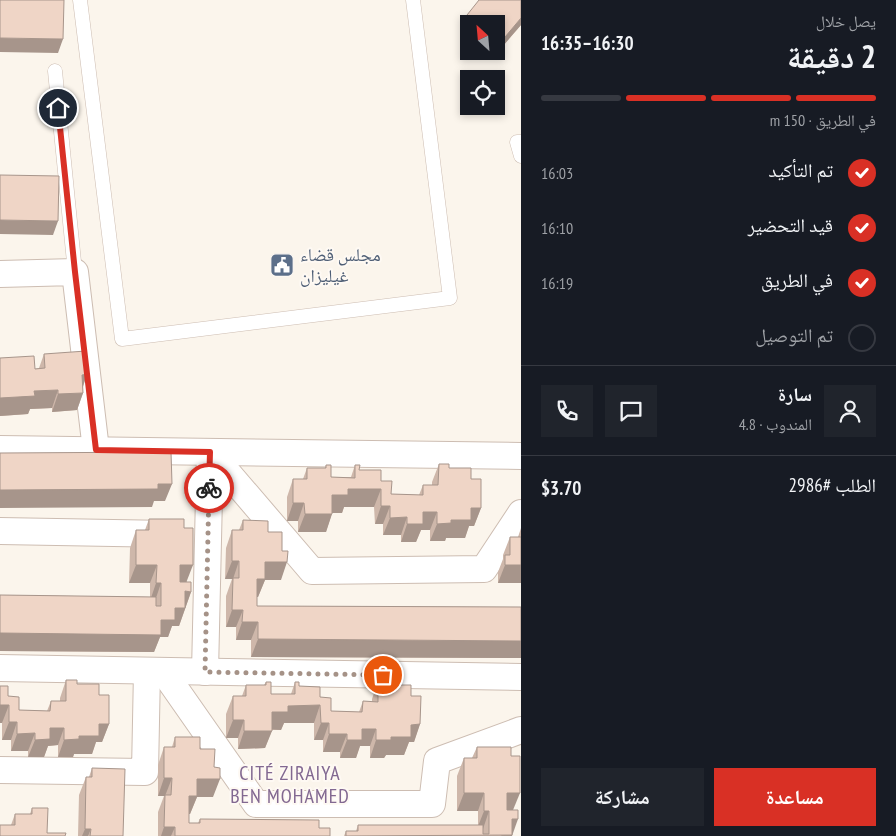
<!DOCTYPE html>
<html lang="ar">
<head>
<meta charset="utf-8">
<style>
  body { margin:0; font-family:"PT Sans Narrow","Noto Naskh Arabic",sans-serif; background:#20242c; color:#f1f3f6; direction:rtl; height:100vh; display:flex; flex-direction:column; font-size:19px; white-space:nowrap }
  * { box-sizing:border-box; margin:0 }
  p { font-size:16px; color:#9ea1a6 }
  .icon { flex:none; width:28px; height:28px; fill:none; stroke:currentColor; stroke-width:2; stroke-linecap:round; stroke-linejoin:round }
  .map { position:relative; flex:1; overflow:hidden; direction:ltr }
  .sheet { display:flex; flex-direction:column; background:#171b24; width:375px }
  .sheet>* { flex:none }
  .needle { width:32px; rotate:334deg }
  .tools { position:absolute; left:460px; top:15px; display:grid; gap:10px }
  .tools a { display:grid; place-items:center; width:45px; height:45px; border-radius:0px; background:#171b24; box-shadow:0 2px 8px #0003; font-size:25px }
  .pin { position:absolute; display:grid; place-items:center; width:42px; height:42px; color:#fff; margin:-21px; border:2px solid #fff; border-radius:50%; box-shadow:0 1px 5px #0007 }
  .courier { position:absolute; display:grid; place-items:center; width:50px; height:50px; margin:-25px; border:4px solid #d93025; border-radius:50%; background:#fff; color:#222; box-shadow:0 1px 6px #0007 }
  .summary em { font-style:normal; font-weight:700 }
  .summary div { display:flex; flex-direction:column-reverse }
  .summary { display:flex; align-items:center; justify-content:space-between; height:85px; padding:0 20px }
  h1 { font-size:32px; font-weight:700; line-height:38px }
  .bar { display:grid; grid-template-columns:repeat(4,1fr); gap:8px 5px; align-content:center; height:60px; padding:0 20px }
  .bar i { height:6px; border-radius:4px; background:#363941 }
  .bar .active { background:#d93025 }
  .bar p { grid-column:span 4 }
  .line { display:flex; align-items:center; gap:12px; padding:0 20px; border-top:1px solid #363941 }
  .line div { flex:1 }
  .round { display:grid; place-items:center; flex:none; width:52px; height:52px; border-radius:0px; background:#20242c }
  ol { padding:0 20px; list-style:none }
  li { display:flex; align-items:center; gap:15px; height:55px }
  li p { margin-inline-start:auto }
  li .icon { padding:5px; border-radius:50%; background:#d93025; color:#fff; stroke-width:4 }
  li:last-child { color:#9ea1a6 }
  li i { width:28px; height:28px; border:2px solid #363941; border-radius:50% }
  .primary-button { display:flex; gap:10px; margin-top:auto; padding:10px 20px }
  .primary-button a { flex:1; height:58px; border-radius:0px; background:#d93025; color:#fff; font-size:20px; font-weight:700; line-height:58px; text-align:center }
  .primary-button a+a { background:#20242c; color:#f1f3f6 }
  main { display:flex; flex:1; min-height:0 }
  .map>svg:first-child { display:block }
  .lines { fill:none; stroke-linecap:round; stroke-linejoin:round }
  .service-casing { stroke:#cdbdb2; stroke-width:15 }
  .minor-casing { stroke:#cdbdb2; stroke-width:28 }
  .service { stroke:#fff; stroke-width:14 }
  .minor { stroke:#fff; stroke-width:26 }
  .wall { fill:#ceb7aa }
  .shaded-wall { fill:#a7958b }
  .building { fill:#efd5c6; stroke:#a7958b }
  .done { stroke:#a59287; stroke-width:5; stroke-dasharray:0 9 }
  .route { stroke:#d93025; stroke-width:6 }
  .labels { text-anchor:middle; stroke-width:4; stroke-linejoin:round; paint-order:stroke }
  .service-label { font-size:18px; fill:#4e5e75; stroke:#fef9f3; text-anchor:start }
  .quarter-label { font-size:20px; letter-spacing:1px; fill:#826891; stroke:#fef9f3 }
</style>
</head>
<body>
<main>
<section class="sheet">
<div class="summary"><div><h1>2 دقيقة</h1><p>يصل خلال</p></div><em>16:30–16:35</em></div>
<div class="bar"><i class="active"></i><i class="active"></i><i class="active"></i><i></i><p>في الطريق · 150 m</p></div>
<ol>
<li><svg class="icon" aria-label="check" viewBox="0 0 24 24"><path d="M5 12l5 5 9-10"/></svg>تم التأكيد<p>16:03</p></li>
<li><svg class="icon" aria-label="check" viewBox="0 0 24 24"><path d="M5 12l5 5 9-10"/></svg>قيد التحضير<p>16:10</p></li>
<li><svg class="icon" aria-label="check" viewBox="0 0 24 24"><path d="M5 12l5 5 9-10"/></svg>في الطريق<p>16:19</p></li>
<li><i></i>تم التوصيل</li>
</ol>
<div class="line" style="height:90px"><a class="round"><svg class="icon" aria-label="person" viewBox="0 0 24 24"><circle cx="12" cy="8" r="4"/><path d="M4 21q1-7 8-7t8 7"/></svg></a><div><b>سارة</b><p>المندوب · 4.8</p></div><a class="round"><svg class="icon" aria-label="chat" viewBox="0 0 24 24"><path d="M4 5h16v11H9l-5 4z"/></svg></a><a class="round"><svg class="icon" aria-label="phone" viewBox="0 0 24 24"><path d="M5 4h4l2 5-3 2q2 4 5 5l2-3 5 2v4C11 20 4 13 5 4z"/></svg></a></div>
<div class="line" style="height:65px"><div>الطلب #2986</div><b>$3.70</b></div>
<div class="primary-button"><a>مساعدة</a><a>مشاركة</a></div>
</section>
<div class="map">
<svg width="521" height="836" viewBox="0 0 521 836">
  <rect width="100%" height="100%" fill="#fbf5ec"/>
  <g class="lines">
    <!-- service casing -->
    <g class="service-casing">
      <g id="service">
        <path d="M80 0 122 339 450 298 413 0"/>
        <path d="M55 71 75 272"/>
        <path d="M521 142H517L521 156"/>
      </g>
    </g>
    <!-- minor casing -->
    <g class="minor-casing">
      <g id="minor">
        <path d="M0 274 75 272 96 450"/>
        <path d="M0 449 521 456"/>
        <path d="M210 452 312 571 484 569 521 513"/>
        <path d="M0 531 170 534"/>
        <path d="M0 668 521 677"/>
        <path d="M163 671 256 804H432L437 761 521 730"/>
        <path d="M205 672 210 452"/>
        <path d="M0 770 145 772 147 671"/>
      </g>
    </g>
    <!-- service -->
    <use href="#service" class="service"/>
    <!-- minor -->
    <use href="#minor" class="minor"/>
  </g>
  <!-- wall -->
  <g class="wall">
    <path d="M521 0V25L496 54 492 51H496V24H469V32L462 26 467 15Z"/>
    <path d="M44 354 87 374 83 387V393L77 410 52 412V408L30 409 28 414 0 416V358L35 369 39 368Z"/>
    <path d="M439 464 449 468 471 479 481 508 474 526H469L465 538H446L445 541H430V530H421L416 542H401V535H383V524H375L374 507H344L342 513H332L326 532H298V521H287V497L293 479H303L307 468H325L326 465 331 477H351L355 465 359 470 381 481 391 494 419 495 423 485H432V482Z"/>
    <path d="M149 519 187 582 191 592 179 626H172L168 637H160L154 652 0 651V595L150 597V583H129L130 548 136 530H145Z"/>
    <path d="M243 520 268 532 281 580H265L258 597H257V606L521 607V658L251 657V640H236V627H226V596L232 579H225L226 548 232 530H239Z"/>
    <path d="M521 528V583H498V572L503 559V555L510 537H518Z"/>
    <path d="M66 680 77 684 99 695 109 724 102 742H96L92 754H74L73 757H58V745L48 746 44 757H28V751H11V740H2V723H0V686L19 710 47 711 51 701H60V698Z"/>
    <path d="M378 681 389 685 411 696 420 724 414 742H409L404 755H386L384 758H370V746H360L356 758H340V752H323V740H314V723H284L281 730H272L265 748 238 749V738H226V714L233 696H242L246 685H264L266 682 271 694H291L295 682 299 686 320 697 331 711 359 712 363 701 372 702V699Z"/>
    <path d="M175 737 200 749 213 797H197L190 814H189V823H198L200 819 319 828 330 836H158V812L164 796H158V765L164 747H172Z"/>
    <path d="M477 747 513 810 512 836H344L346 831H356L358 825H478V811H457V776L464 758H472Z"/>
    <path d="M92 768 123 836H78L79 795 86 777H89Z"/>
    <path d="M32 808 47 833 11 825 15 814H30Z"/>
  </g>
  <!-- shaded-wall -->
  <g class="shaded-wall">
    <path d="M521 18V25L496 54 500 43Z"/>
    <path d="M0 38 63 39 58 53 0 52Z"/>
    <path d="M0 220 58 221 53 235 0 234Z"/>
    <path d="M87 374 81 392 82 375Z"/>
    <path d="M58 390 52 408 30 409 28 414 0 416V398L34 391Z"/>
    <path d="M83 393 77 410 52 412 58 394Z"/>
    <path d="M158 484H172L165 501H154L152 507 0 508V490Z"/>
    <path d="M348 489H381L374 507H344L342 513H326L332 495Z"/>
    <path d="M293 503H304L298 521H287Z"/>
    <path d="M381 506H390L383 524H375Z"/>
    <path d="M471 508H481L474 526H469L465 538H446L445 541H430L437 524Z"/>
    <path d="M423 512H437L430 530H421L416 542H401L407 524Z"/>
    <path d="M305 514H332L326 532H298Z"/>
    <path d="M407 517 401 535H383L390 518Z"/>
    <path d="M232 561H239L233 579H225Z"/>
    <path d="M265 562H287L281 580H265L258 597H250L257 579Z"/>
    <path d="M136 565H157L150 583H129Z"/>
    <path d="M180 565H193L186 583H174Z"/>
    <path d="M505 565H521V583H498Z"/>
    <path d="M156 583H161L155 601H150Z"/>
    <path d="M185 591 191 592 179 626H172L168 637H160L154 652 0 651V633L161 620 175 608Z"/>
    <path d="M232 610H243L236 627H226Z"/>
    <path d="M242 622H258L251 640H236Z"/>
    <path d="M258 639 521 641V658L251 657Z"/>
    <path d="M0 705H9L2 723H0Z"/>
    <path d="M320 705 314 723H284L281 730 265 729 272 712 288 706Z"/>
    <path d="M233 720H244L238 738H226Z"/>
    <path d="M9 722H17L11 740H2Z"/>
    <path d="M321 723H329L323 740H314Z"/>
    <path d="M99 724H109L102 742H96L92 754H74L73 757H58L64 740 79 736Z"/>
    <path d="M420 724 414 742H409L404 755H386L384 758H370L376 740 411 725Z"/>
    <path d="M50 728H64L58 745 48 746 44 757H28L35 740Z"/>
    <path d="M362 729H376L370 746H360L356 758H340L347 740Z"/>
    <path d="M244 731H272L265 748 238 749Z"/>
    <path d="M35 733 28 751H11L17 734Z"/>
    <path d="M329 734H347L340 752H323Z"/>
    <path d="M164 778H172L165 796H158Z"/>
    <path d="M197 779H220L213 797H197L190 814H183L189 796Z"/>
    <path d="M464 793H484L478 811H457Z"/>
    <path d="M507 793H520L513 810 501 811Z"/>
    <path d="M484 811H489L483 829H477Z"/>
    <path d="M512 819H518L512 836H501Z"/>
    <path d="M164 827H175L171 836H161Z"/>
    <path d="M85 829H91L88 836H82Z"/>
  </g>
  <!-- building -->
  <g class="building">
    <path d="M0 0H64L63 39 0 38Z"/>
    <path d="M479 0H521V18L500 43 496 39V24H477L467 15Z"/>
    <path d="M0 175 59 176 58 221 0 220Z"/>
    <path d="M86 351 87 374 82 375 83 393 58 394V390L34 391 35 396 0 398V358L34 356 35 369 45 368 44 354Z"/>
    <path d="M171 452 172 484H158V489L0 490V453Z"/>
    <path d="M439 464H449V468H471V479H481V508H471V520H451V523L437 524V512H423V524H407V517L390 518V506H381V489H348V495H332V514H305L304 503H293V479H307V468H326V465H331V477L355 478V465H360L359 470H381V481H392L391 494 423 495V485H438Z"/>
    <path d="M149 519H184V528H193V565H180V582H191V592L185 591V608H175V620H161V635L0 633V595L156 597V606H161V583H156L157 565H136V530H149Z"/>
    <path d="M243 520 268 521V532H282V551H288L287 562H265V579H257V606L521 607V641L258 639V622H242L243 610H232L233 578H239V561H232V530H243Z"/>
    <path d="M510 537H521V565H505V555H510Z"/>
    <path d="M66 680H77V684H99V695H109V724H99V736H79V739L64 740V728H50V739L35 740V733L17 734V722H9V705H0V686H8V696L19 697V710L50 711 51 701H66Z"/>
    <path d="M378 681H389V685H411V696H421L420 724 411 725V737H391V740H376V729H362V740H347V734H329V723H321L320 705 288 706V712H272V731H244V720H233V696H246V685H266V682H271V694H295V682H299V686L320 687V697L331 698V711L362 712 363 701 378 702Z"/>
    <path d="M175 737H200V749H215L214 767 220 768V779H197V796H189V823H200V819L319 820V828H330V836H175V827H164L165 795H171L172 778H164V747H175Z"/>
    <path d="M477 747H511V756H520V793H507V810H518V819H512V835L346 836V831H358V825H483V834H489V811H484V793H464V758H477Z"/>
    <path d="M92 768 125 769 123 836H90L91 829H85L86 777H92Z"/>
    <path d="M32 808H48L47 833H66L65 836H0V825H15V814H32Z"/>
  </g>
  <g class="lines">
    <!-- done -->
    <path class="done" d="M209 488 205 672 383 675"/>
    <!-- route -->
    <path class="route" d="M58 108 75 272 96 450 210 452 209 488"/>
  </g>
  <!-- icons -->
  <defs>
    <g id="civic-square" transform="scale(1.25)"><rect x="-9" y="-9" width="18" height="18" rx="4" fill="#5c6f8a" stroke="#fef9f3"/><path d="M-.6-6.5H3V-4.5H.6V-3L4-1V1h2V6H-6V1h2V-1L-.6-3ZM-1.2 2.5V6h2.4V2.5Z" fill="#fff"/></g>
  </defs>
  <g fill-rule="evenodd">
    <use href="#civic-square" x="282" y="265"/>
  </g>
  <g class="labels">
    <!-- service labels -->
    <g class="service-label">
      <text x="300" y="261">مجلس قضاء<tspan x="300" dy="21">غيليزان</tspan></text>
    </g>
    <!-- quarter labels -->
    <g class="quarter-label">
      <text x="290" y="780">CITÉ ZIRAIYA<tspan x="290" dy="23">BEN MOHAMED</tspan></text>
    </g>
  </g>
</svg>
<div class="tools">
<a><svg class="needle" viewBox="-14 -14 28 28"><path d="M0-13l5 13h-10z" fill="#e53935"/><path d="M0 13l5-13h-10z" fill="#9ea1a6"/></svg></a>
<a><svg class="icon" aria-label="locate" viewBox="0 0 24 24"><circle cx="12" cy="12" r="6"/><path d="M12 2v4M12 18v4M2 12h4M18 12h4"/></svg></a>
</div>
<div class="pin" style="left:383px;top:675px;background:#ea580c"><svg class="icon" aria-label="bag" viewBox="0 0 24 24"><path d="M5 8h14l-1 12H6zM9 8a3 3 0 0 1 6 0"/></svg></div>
<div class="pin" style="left:58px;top:108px;background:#1f2937"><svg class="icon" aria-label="home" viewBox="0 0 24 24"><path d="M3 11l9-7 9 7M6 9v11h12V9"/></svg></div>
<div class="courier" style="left:209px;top:488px"><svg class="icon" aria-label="bike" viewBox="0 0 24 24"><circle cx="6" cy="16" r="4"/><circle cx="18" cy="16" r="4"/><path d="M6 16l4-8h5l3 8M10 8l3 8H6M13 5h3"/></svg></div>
</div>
</main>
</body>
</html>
